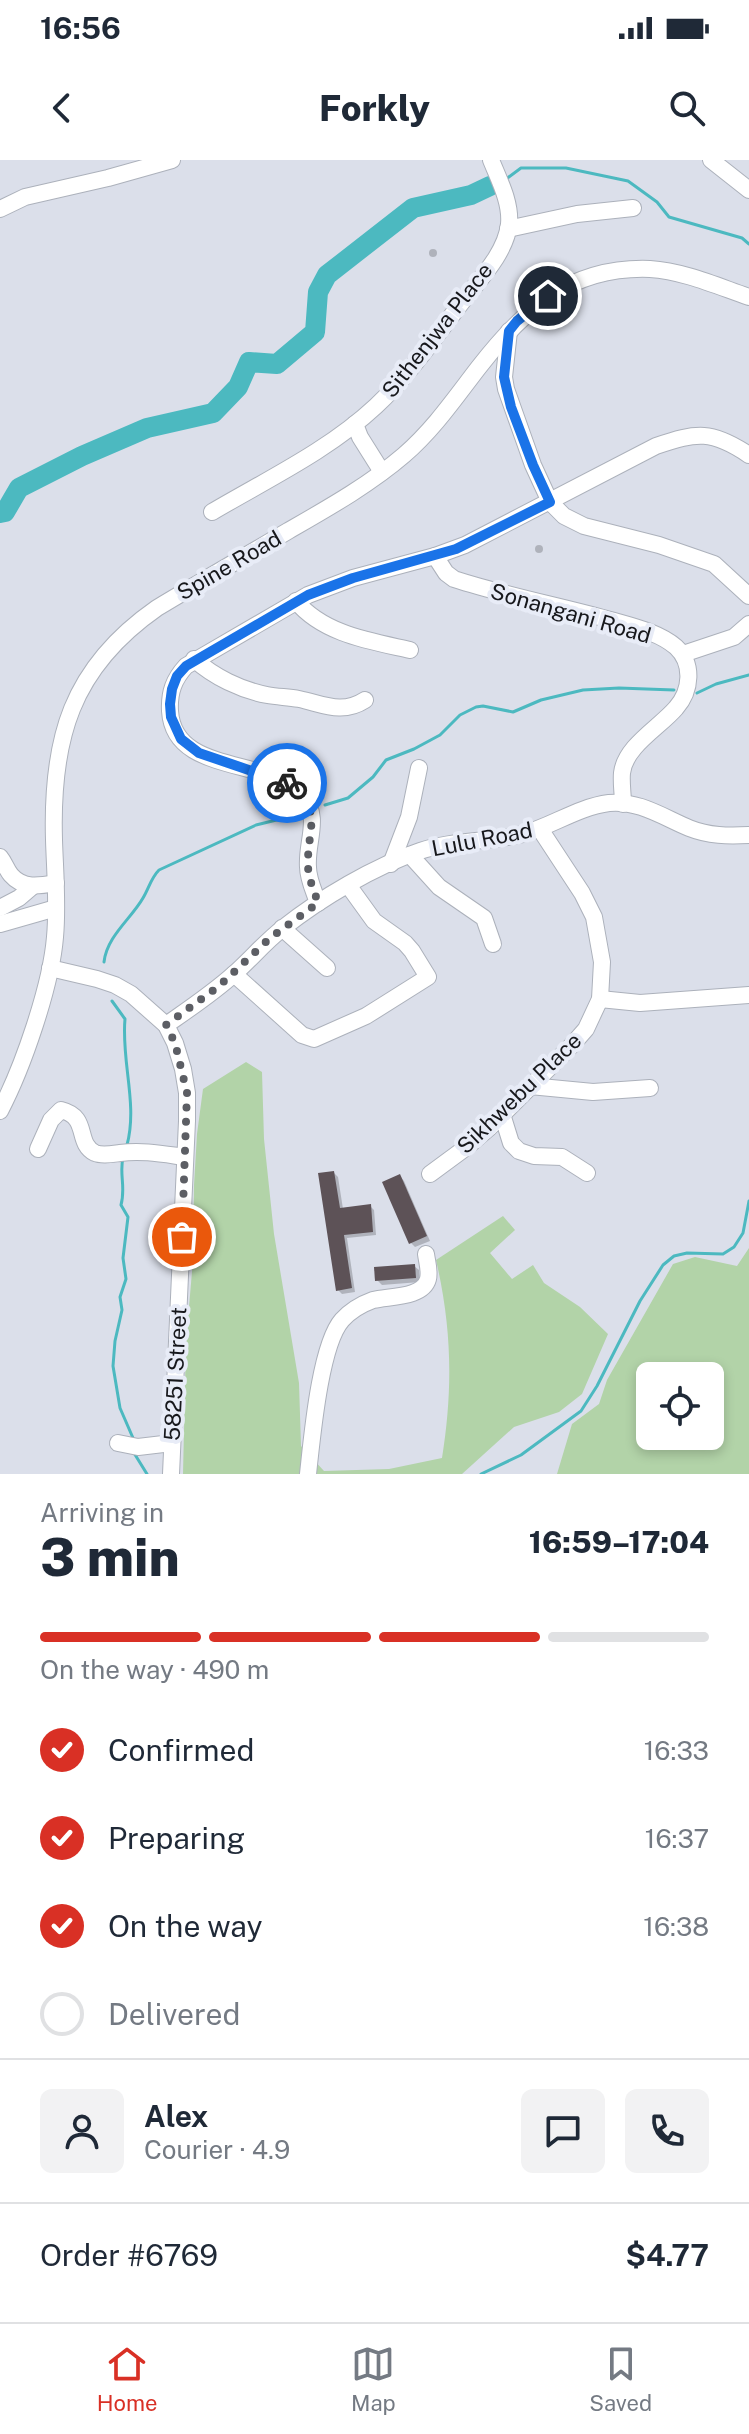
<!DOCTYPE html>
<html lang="en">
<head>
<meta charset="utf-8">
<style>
  body { margin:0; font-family:"Public Sans",sans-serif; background:#f2f2f3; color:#1f2937; height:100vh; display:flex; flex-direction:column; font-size:30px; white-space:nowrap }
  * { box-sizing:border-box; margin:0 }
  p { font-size:26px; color:#747a83 }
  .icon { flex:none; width:44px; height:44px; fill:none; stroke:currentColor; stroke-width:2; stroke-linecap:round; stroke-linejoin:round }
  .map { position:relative; height:1314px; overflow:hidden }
  .details { display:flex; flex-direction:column; background:#fff; flex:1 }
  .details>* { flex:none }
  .tools { position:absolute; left:636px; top:1202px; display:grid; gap:16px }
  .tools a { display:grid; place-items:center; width:88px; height:88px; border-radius:12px; background:#fff; box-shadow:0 4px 12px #0003; font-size:40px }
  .pin { position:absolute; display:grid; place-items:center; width:68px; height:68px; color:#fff; margin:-34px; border:4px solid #fff; border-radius:50%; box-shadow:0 2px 8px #0007 }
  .courier { position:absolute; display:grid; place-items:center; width:80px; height:80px; margin:-40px; border:6px solid #1a73e8; border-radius:50%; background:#fff; color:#222; box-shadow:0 2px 10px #0007 }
  .overview em { font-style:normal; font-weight:800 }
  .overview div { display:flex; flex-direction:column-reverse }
  .overview { display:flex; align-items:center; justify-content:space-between; height:136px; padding:0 40px }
  h1 { font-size:52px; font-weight:800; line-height:60px }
  .bar { display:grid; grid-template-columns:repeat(4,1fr); gap:12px 8px; align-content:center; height:96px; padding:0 40px }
  .bar i { height:10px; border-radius:6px; background:#e0e1e3 }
  .bar .on { background:#d93025 }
  .bar p { grid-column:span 4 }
  .line { display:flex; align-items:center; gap:20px; padding:0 40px; border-top:2px solid #e0e1e3 }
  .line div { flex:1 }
  .round { display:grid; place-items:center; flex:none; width:84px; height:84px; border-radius:12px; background:#f2f2f3 }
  ol { padding:0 40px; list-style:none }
  li { display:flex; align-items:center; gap:24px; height:88px }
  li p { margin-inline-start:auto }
  li .icon { padding:8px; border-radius:50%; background:#d93025; color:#fff; stroke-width:4 }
  li:last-child { color:#747a83 }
  li i { width:44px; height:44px; border:4px solid #e0e1e3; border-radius:50% }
  .status { display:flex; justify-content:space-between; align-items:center; height:56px; padding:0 40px; background:#fff; direction:ltr }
  .status svg { height:22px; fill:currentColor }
  header { display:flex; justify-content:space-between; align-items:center; height:104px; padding:0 40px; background:#fff; font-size:36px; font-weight:800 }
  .tabs { display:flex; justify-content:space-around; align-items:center; height:112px; border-top:2px solid #e0e1e3; background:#fff; font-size:22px; color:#747a83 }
  .tabs a { display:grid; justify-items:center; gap:4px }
  .tabs .on { color:#d93025 }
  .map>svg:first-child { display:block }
  .green { fill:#b2d3a8; fill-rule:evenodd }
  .shadow { fill:#0003 }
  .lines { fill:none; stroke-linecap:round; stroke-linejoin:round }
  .stream { stroke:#4cb9c0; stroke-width:3 }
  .river { stroke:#4cb9c0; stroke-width:20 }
  .building { fill:#5d5257 }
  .minor-casing { stroke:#acb1bb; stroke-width:18 }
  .minor { stroke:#fff; stroke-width:16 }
  .done { stroke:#5c5e64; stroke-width:8; stroke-dasharray:0 14.4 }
  .route { stroke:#1a73e8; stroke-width:10 }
  .labels { text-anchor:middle; stroke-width:8; stroke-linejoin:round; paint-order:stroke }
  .street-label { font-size:22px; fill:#17181c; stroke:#e8ecf7 }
</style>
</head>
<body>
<div class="status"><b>16:56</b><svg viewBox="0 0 49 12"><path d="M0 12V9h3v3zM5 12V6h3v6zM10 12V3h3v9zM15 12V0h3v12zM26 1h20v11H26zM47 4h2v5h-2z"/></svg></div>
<header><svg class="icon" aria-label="back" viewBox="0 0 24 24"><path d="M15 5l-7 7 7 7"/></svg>Forkly<svg class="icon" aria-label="search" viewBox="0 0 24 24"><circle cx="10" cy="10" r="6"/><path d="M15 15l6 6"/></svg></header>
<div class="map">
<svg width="749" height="1314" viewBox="0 0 749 1314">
  <rect width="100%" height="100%" fill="#dbdfea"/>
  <!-- green -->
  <g class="green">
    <path d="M246 902 262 912 264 979 274 1074 299 1223 301 1286 324 1311 389 1309 442 1298C453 1229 452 1169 436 1100L503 1056 515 1070 490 1093 512 1119 533 1105 544 1123 580 1147 608 1174 582 1234 559 1252 514 1267 462 1314H183L186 1182 193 1100 194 1025 197 974 203 929Z"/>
    <path d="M749 1088V1314H557L572 1264 599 1244 607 1220 673 1104 695 1097 737 1106ZM710 1216V1276H650V1216Z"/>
  </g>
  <!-- shadow -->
  <g class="shadow">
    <circle cx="433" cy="93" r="4"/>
    <circle cx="539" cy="389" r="4"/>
    <path d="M334 1013 338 1017 343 1049 370 1046 374 1050 376 1075 347 1078 355 1132 342 1134 338 1130Z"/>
    <path d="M400 1016 404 1021 430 1081 415 1087 411 1083Z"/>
    <path d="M414 1106 419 1110 420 1122 382 1125 377 1120Z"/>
  </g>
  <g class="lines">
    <!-- stream -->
    <g class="stream">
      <path d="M506 19 521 8H566L628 21 657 42 669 57 742 78 749 84"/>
      <path d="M697 533 716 524 749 515"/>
      <path d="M325 645 348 638 373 617 386 600 414 589 440 575 460 555 476 547 483 546 513 552 541 540 583 530 619 528 674 530"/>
      <path d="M104 802C107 776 131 759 143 738 149 728 151 718 159 710L256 665 301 654"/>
      <path d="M112 841 125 859C121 901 138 944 127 985"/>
      <path d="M123 998C119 1014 126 1027 121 1045L128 1057 123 1098 126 1119 120 1137 122 1150 115 1181 113 1206 120 1248 133 1278"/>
      <path d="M134 1293 147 1314"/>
      <path d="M481 1314 521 1295 581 1251 597 1226 640 1141 663 1105 674 1096 687 1093 723 1094 734 1087 743 1073 749 1041"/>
    </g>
    <!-- river -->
    <path class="river" d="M0 353 5 352 19 328 82 296 147 268 213 253 238 227 249 202 277 204 315 172 318 132 327 115 413 48 471 35 490 26"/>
  </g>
  <!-- building -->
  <g class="building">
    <path d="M334 1011 340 1048 371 1044 373 1072 344 1075 352 1128 336 1131 318 1013Z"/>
    <path d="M400 1014 427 1076 409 1084 382 1022Z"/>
    <path d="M415 1104 416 1118 375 1121 374 1107Z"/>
  </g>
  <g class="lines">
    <!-- minor casing -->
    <g class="minor-casing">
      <g id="minor">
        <path d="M711 0 749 30"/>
        <path d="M0 49 25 37 108 18 172 0"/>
        <path d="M508 69 577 54 633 48"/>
        <path d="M509 171 504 217 506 229 533 305 550 342 564 356 584 366 659 385 714 404 749 436"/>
        <path d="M355 264 360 277 382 312"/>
        <path d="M212 352C268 319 329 290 376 246 409 215 435 177 462 142 479 120 506 93 509 64 511 42 499 20 491 0"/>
        <path d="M435 396 446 413 454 419C506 436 561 446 614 461 635 467 660 473 676 487 694 504 691 531 676 548 660 567 625 586 622 613 621 623 623 634 623 644"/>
        <path d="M296 441C323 474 370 481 410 490"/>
        <path d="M683 494 734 477 749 464"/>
        <path d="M194 499C214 517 241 530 267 535 278 537 288 537 299 539 323 544 342 555 365 540"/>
        <path d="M410 695 439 727 484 758 493 784"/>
        <path d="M0 697C5 703 6 709 11 715 23 729 39 726 56 723"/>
        <path d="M391 704 409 657 419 608"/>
        <path d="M318 743C314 731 308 719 308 707 306 682 321 658 303 636 270 596 174 616 170 551 169 532 174 519 186 506L308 435 353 418 435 396 465 385 656 286C697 272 712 270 749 295"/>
        <path d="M0 748 19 738 33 726"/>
        <path d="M0 764 56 748"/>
        <path d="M282 768 327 808"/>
        <path d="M50 808 97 819 115 825 131 834 166 865 175 883 183 909 187 933V961L171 1314"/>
        <path d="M234 814 302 875 314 879 366 856 428 817 412 791 405 783 374 761 348 725"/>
        <path d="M600 839 640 843 749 835"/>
        <path d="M166 865C189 849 213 833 234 814 251 799 265 782 283 768 321 738 375 706 420 691 453 680 489 682 523 674 552 666 578 647 609 643 638 640 663 657 689 668 709 676 728 676 749 675"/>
        <path d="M530 926 593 932 650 928"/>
        <path d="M0 951C23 907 51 826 55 777 58 745 55 712 54 680 51 579 71 508 157 448 200 422 244 397 288 371 328 348 369 325 404 295 434 269 455 238 479 207 524 149 571 106 650 109 683 111 717 126 749 137"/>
        <path d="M502 954 511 983 519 991 534 996 562 997 587 1013"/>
        <path d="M38 989 51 960 61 950C90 957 75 983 95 993 102 996 112 994 120 993 142 990 163 994 185 997"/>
        <path d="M430 1014 468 986 489 968 572 885 586 869 600 839 602 802 594 757 582 733 540 669"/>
        <path d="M118 1283 138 1287 172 1283"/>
        <path d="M308 1314C312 1278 320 1185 342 1160 351 1150 362 1144 373 1140 389 1136 423 1138 428 1119 430 1111 427 1102 426 1094"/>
      </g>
    </g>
    <!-- minor -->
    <use href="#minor" class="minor"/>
  </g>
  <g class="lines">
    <!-- done -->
    <path class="done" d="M182 1077 187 933 175 883 166 865 219 826 270 778 318 743C314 730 308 718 308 705 307 668 325 649 287 623"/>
    <!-- route -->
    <path class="route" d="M287 623 199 593 181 579 171 557 170 544 172 529 177 516 186 506 308 435 353 418 456 389 550 342 533 305 511 247 504 217 509 171 517 161 548 136"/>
  </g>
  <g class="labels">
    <!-- street labels -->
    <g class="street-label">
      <text transform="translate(437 170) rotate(-52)" y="8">Sithenjwa Place</text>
      <text transform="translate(229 405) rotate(-30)" y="8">Spine Road</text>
      <text transform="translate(571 453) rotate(16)" y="8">Sonangani Road</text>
      <text transform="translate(482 679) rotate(-11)" y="8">Lulu Road</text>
      <text transform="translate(519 933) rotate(-44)" y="8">Sikhwebu Place</text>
      <text transform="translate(175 1214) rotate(-87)" y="8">58251 Street</text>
    </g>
  </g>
</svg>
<div class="tools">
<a><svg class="icon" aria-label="locate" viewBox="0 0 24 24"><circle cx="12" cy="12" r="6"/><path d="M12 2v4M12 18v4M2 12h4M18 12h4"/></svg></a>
</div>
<div class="pin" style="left:182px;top:1077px;background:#ea580c"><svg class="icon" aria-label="bag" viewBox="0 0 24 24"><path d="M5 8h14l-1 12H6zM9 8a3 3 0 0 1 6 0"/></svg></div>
<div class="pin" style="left:548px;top:136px;background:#1f2937"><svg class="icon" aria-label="home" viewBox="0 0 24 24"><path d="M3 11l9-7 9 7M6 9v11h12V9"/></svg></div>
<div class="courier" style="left:287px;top:623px"><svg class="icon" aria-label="bike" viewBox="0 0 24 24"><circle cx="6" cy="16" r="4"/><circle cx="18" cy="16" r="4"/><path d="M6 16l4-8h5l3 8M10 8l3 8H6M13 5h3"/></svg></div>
</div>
<section class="details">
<div class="overview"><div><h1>3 min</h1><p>Arriving in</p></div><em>16:59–17:04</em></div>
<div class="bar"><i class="on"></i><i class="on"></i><i class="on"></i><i></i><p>On the way · 490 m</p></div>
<ol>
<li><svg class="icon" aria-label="check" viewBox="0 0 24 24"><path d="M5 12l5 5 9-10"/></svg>Confirmed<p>16:33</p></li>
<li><svg class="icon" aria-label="check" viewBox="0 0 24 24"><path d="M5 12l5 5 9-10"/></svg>Preparing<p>16:37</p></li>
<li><svg class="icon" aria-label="check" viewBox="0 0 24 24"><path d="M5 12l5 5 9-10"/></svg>On the way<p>16:38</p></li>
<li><i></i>Delivered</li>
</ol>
<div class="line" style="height:144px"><a class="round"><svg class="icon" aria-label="person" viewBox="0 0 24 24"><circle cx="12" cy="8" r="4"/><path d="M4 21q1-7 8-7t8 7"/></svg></a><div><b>Alex</b><p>Courier · 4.9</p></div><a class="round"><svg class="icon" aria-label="chat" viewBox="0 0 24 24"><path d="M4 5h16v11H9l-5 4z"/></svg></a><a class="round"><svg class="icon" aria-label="phone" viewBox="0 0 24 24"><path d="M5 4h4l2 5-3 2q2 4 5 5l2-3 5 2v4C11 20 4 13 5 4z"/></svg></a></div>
<div class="line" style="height:104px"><div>Order #6769</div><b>$4.77</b></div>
</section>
<nav class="tabs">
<a class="on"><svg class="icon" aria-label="home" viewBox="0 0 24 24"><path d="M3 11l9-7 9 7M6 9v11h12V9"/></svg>Home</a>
<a><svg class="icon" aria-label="map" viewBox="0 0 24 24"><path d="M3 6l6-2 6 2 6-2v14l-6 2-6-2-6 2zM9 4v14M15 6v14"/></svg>Map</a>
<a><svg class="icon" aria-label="saved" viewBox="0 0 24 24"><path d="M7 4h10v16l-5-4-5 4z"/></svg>Saved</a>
</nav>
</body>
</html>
